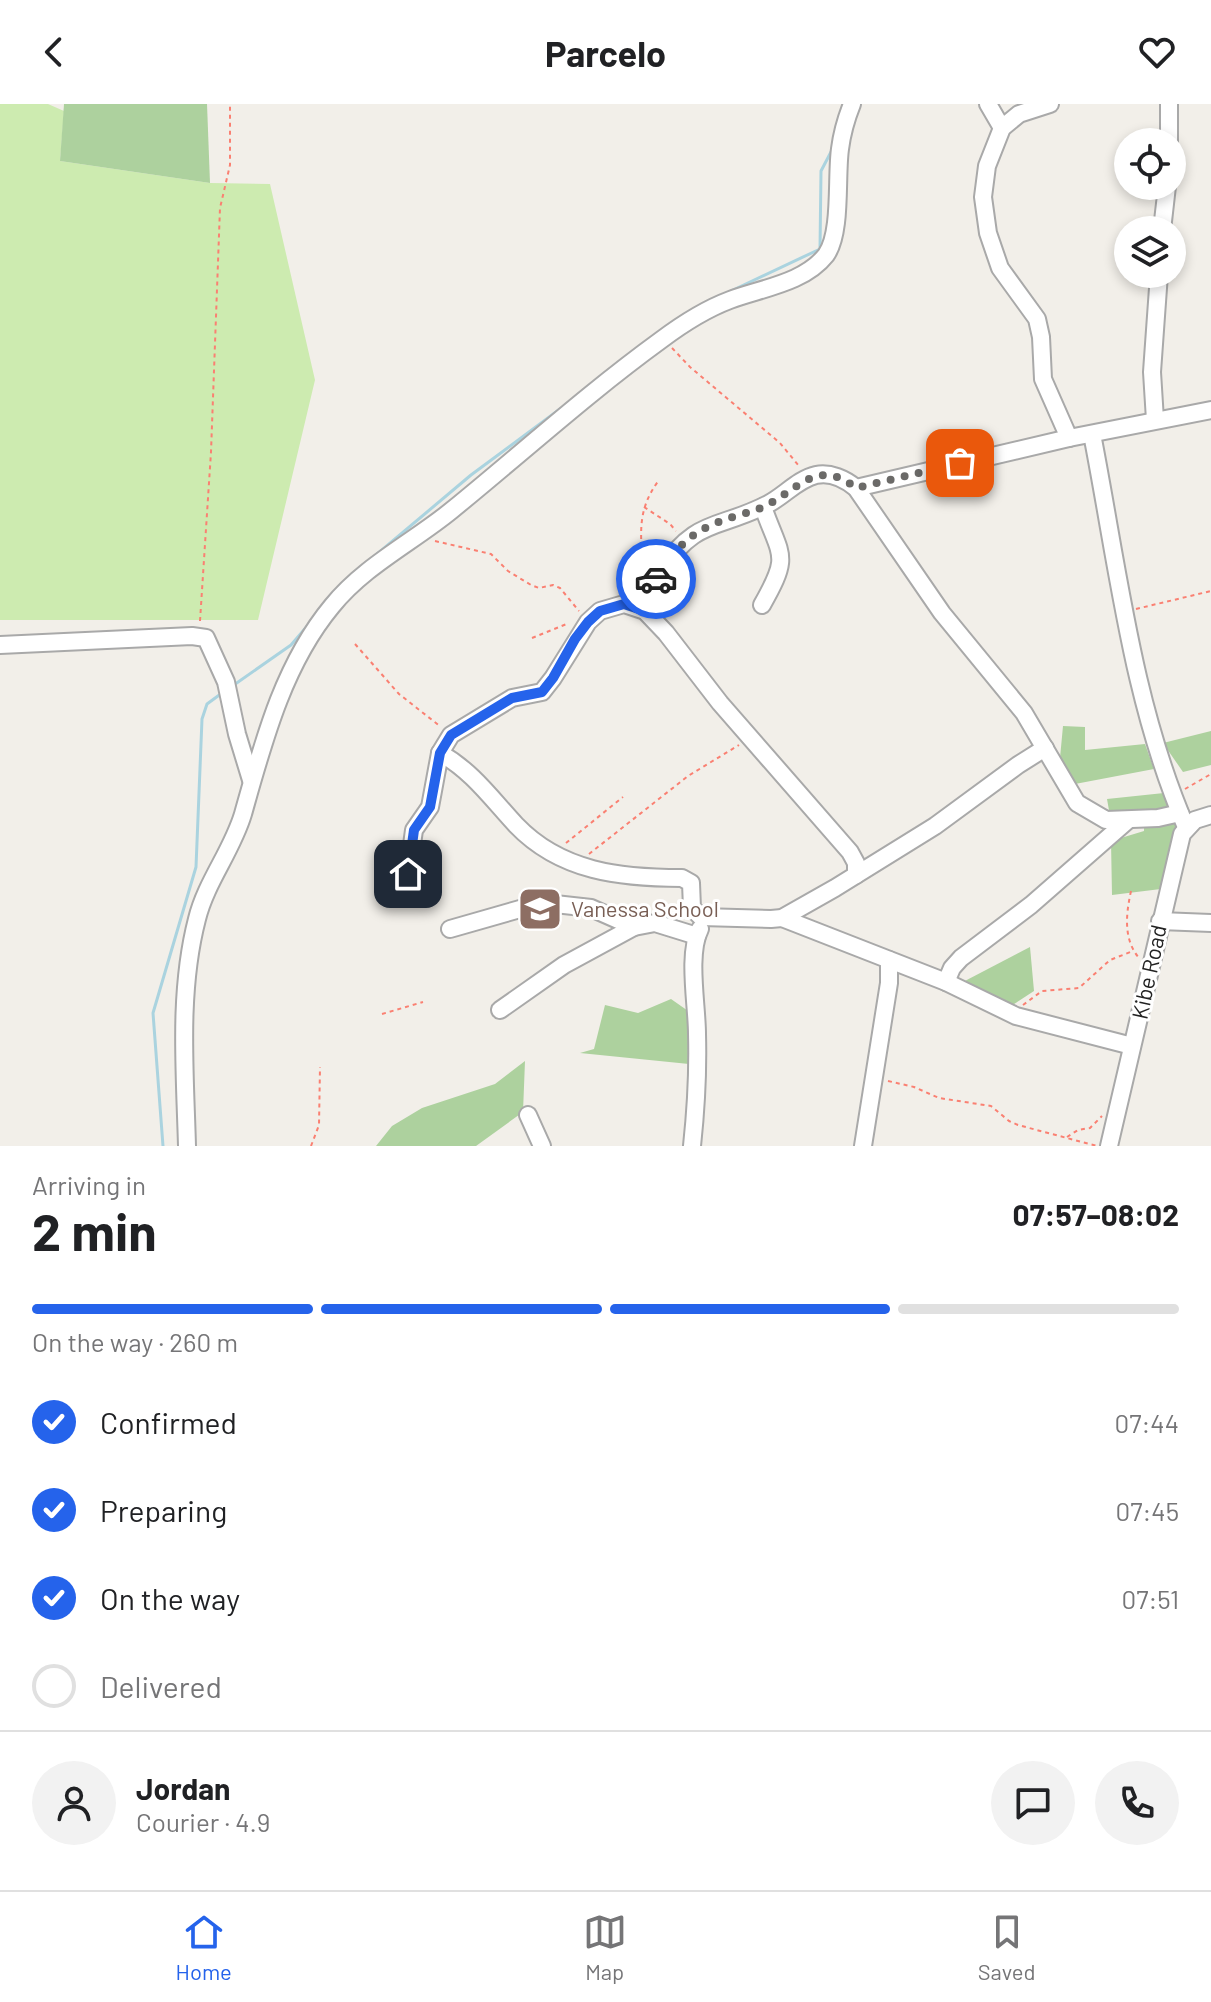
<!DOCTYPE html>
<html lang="en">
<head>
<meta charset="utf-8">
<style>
  body { margin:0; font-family:Barlow,sans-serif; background:#f2f2f2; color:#202124; height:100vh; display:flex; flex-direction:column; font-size:30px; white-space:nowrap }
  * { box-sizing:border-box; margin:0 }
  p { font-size:26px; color:#757577 }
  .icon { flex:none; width:44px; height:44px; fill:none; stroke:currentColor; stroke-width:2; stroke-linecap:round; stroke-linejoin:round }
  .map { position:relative; height:1042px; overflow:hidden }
  .details { display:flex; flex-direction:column; background:#fff; flex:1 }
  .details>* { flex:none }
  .fabs { position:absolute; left:1114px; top:24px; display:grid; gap:16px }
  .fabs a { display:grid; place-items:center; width:72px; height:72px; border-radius:50%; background:#fff; box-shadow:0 4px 12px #0003; font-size:40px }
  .pin { position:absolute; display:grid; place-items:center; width:68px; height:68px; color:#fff; margin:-34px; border-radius:16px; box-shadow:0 4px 12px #0006 }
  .courier { position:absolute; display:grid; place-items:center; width:80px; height:80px; margin:-40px; border:6px solid #2563eb; border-radius:50%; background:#fff; color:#222; box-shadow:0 2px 10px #0007 }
  .head em { font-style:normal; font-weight:700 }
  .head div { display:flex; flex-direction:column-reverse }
  .head { display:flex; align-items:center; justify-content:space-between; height:136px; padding:0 32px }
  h1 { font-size:52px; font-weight:700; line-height:60px }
  .bar { display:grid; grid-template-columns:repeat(4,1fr); gap:12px 8px; align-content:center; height:96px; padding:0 32px }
  .bar i { height:10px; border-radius:6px; background:#e0e0e0 }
  .bar .selected { background:#2563eb }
  .bar p { grid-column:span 4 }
  .line { display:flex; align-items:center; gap:20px; padding:0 32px; border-top:2px solid #e0e0e0 }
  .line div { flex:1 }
  .round { display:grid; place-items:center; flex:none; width:84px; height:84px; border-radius:42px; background:#f2f2f2 }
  ol { padding:0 32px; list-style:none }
  li { display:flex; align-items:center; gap:24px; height:88px }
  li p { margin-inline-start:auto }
  li .icon { padding:8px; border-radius:50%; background:#2563eb; color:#fff; stroke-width:4 }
  li:last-child { color:#757577 }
  li i { width:44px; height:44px; border:4px solid #e0e0e0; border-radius:50% }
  header { display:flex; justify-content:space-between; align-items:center; height:104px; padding:0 32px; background:#fff; font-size:36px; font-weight:700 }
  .dock { display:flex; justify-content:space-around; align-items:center; height:112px; border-top:2px solid #e0e0e0; background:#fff; font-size:22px; color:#757577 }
  .dock a { display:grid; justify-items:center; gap:4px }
  .dock .selected { color:#2563eb }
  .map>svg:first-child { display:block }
  .grass { fill:#cdebb0 }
  .forest { fill:#add19e }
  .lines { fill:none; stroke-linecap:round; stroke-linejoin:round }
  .stream { stroke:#aad3df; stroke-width:3 }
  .minor-casing { stroke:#a9a9a9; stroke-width:20 }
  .path { stroke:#fa8072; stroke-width:2; stroke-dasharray:4 4; stroke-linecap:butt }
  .minor { stroke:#fff; stroke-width:16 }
  .done { stroke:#6b6a68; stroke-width:8; stroke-dasharray:0 14.4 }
  .route { stroke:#2563eb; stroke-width:10 }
  .labels { text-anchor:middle; stroke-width:6; stroke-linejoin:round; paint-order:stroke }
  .education-label { font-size:22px; fill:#785e54; stroke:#fff; text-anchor:start }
  .street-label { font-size:22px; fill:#222; stroke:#fff }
</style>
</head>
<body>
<header><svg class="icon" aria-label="back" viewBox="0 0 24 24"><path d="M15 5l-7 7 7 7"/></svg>Parcelo<svg class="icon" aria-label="heart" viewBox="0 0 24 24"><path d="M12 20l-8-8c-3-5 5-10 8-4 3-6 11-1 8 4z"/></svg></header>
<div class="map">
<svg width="1211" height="1042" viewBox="0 0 1211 1042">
  <rect width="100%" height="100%" fill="#f2efe9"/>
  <!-- grass -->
  <path class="grass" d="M0 0H48L64 7 60 57 210 79 270 80 315 276 258 516H0Z"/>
  <!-- forest -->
  <g class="forest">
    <path d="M64 0H207L210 79 60 57Z"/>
    <path d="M1063 622 1085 623V646L1145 640 1154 665 1075 680 1060 654Z"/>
    <path d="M1211 627V661L1183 668 1163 639Z"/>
    <path d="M1164 689 1178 726 1169 784 1112 791 1111 737 1144 727V710L1110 712 1107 695Z"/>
    <path d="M1030 843 1034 887 1008 904 961 879Z"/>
    <path d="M671 895 691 909 689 960 580 949 594 945 605 901 638 909Z"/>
    <path d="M525 957 523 1008 476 1042H376L392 1022 422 1004 495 980Z"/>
  </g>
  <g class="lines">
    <!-- stream -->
    <g class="stream">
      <path d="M731 187 820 145 821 67 832 46"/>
      <path d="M351 472 471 371 560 305"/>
      <path d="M231 583 291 541 309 520"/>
      <path d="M163 1042 153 909 196 763 202 615 207 600 222 589"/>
    </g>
    <!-- minor casing -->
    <g class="minor-casing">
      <g id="minor">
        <path d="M988 0 1002 24"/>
        <path d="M1050 0 1019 10 1002 24 987 62 983 93 988 129 1000 164 1037 215 1041 233 1043 275 1069 334"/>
        <path d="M1169 0V38"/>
        <path d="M1162 126 1167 82"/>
        <path d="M1155 316 1152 268 1159 170"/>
        <path d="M1092 330C1118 463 1132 598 1186 723"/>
        <path d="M856 384 1069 334 1211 306"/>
        <path d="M762 501C791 450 781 454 763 403"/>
        <path d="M645 507C644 491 652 481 660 468 696 413 718 426 768 400 784 392 798 375 816 371 830 368 845 375 856 384L942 509 1024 609 1077 699 1106 716 1158 714 1180 709"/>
        <path d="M0 541 192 532 206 534 226 578 237 630 251 676"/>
        <path d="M440 649C472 667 491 694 516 721 561 768 621 774 682 774L691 779 692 804 701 813 771 815 782 814 835 784 935 722 1018 661 1045 644"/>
        <path d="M408 770 414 726 430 703 440 649 451 631 512 594 542 588 553 574 588 518 600 507 624 500 645 507 666 529 720 599 850 748 856 759V771"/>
        <path d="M782 814 946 878 1016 912 1132 942"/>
        <path d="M1160 817 1211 819"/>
        <path d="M450 825 527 803 555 800 591 804 634 823 655 819 697 832"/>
        <path d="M946 878 952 864 961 854 1031 801 1127 717"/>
        <path d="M500 906 564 861 634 823"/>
        <path d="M528 1011 542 1042"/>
        <path d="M187 1042C185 967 178 888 197 815 206 778 232 747 243 710 263 639 283 561 332 502 364 462 413 438 452 406 522 349 588 289 661 236 681 221 706 205 730 196 762 184 804 179 826 151 842 129 836 73 840 45 842 29 846 15 852 0"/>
        <path d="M692 1042C696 1005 698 967 697 930 697 901 687 850 700 825"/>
        <path d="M863 1042 889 879V856"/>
        <path d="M1109 1042 1182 730 1195 716 1211 711"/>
      </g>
    </g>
    <!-- path -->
    <g class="path">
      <path d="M672 244 690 263 780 339 799 362"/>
      <path d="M644 403 670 420 676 427"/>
      <path d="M435 437 491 450 508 467 531 481 539 484 553 481 560 484 579 507"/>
      <path d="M643 467C641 430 636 407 659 376"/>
      <path d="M1136 505 1211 487"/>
      <path d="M200 517 211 348 220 104 230 61V0"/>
      <path d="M532 534 569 519"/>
      <path d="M355 540 399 590 441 623"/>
      <path d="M1185 685 1211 670"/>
      <path d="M566 739 623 693"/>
      <path d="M589 750 688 672 739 641"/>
      <path d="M1131 787C1126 810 1123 835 1139 854"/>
      <path d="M1023 901 1042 887 1079 884 1110 856 1133 847"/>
      <path d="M382 910 423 898"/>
      <path d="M888 977 914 983 939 994 991 1002 1009 1017 1018 1021 1097 1042"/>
      <path d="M1067 1033 1078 1026 1090 1024 1102 1012"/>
      <path d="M311 1042 319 1021 320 963"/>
    </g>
    <!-- minor -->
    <use href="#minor" class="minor"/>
  </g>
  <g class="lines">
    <!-- done -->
    <path class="done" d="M656 475C671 451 686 431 714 420 729 413 746 410 761 404 797 388 816 352 856 384L960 359"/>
    <!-- route -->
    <path class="route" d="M408 770 414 726 430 703 440 649 451 631 512 594 542 588 553 574 575 535 588 518 600 507 624 500 645 507 646 492 656 475"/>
  </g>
  <!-- icons -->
  <defs>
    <g id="school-square" transform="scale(2.3)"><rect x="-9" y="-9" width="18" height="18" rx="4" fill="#8d6e63" stroke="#fff"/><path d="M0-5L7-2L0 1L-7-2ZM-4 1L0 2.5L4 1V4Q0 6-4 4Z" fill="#fff"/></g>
  </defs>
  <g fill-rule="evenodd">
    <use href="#school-square" x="540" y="805"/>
  </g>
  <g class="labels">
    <!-- education labels -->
    <g class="education-label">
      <text x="571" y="813">Vanessa School</text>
    </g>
    <!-- street labels -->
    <g class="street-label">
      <text transform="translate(1149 868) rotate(-78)" y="8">Kibe Road</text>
    </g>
  </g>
</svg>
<div class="fabs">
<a><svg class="icon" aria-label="locate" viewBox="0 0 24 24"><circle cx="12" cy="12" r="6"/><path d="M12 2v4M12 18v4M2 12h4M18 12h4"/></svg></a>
<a><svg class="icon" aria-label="layers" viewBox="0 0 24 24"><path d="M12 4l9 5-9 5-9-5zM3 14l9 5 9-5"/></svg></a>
</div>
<div class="pin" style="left:960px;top:359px;background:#ea580c"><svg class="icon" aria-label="bag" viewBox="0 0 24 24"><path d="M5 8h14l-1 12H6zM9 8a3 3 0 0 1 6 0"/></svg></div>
<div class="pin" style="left:408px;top:770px;background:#1f2937"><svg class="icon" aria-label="home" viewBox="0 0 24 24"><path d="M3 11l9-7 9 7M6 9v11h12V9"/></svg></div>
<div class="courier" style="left:656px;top:475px"><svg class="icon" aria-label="car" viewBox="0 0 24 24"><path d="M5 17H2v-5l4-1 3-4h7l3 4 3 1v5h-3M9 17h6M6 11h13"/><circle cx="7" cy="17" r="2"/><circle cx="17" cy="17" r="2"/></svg></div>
</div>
<section class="details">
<div class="head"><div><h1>2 min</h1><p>Arriving in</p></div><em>07:57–08:02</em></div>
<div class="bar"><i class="selected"></i><i class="selected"></i><i class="selected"></i><i></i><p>On the way · 260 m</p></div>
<ol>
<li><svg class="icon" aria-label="check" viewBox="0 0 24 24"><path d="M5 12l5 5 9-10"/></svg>Confirmed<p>07:44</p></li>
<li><svg class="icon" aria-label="check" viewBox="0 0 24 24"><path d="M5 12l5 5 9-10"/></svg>Preparing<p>07:45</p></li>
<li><svg class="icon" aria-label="check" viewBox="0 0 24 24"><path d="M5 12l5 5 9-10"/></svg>On the way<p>07:51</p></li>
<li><i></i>Delivered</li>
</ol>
<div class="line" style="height:144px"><a class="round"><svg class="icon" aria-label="person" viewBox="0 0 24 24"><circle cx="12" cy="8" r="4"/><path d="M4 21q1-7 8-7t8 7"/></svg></a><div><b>Jordan</b><p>Courier · 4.9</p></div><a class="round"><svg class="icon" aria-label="chat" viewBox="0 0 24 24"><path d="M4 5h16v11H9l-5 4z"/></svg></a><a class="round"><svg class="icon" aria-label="phone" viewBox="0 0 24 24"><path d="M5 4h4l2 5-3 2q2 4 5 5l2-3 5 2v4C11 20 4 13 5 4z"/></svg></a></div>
</section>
<nav class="dock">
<a class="selected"><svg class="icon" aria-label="home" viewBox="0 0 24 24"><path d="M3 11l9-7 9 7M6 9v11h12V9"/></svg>Home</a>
<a><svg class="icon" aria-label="map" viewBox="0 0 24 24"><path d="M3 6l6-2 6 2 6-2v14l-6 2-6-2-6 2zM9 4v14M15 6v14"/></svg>Map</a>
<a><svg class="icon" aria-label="saved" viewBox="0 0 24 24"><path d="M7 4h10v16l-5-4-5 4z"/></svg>Saved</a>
</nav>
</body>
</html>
